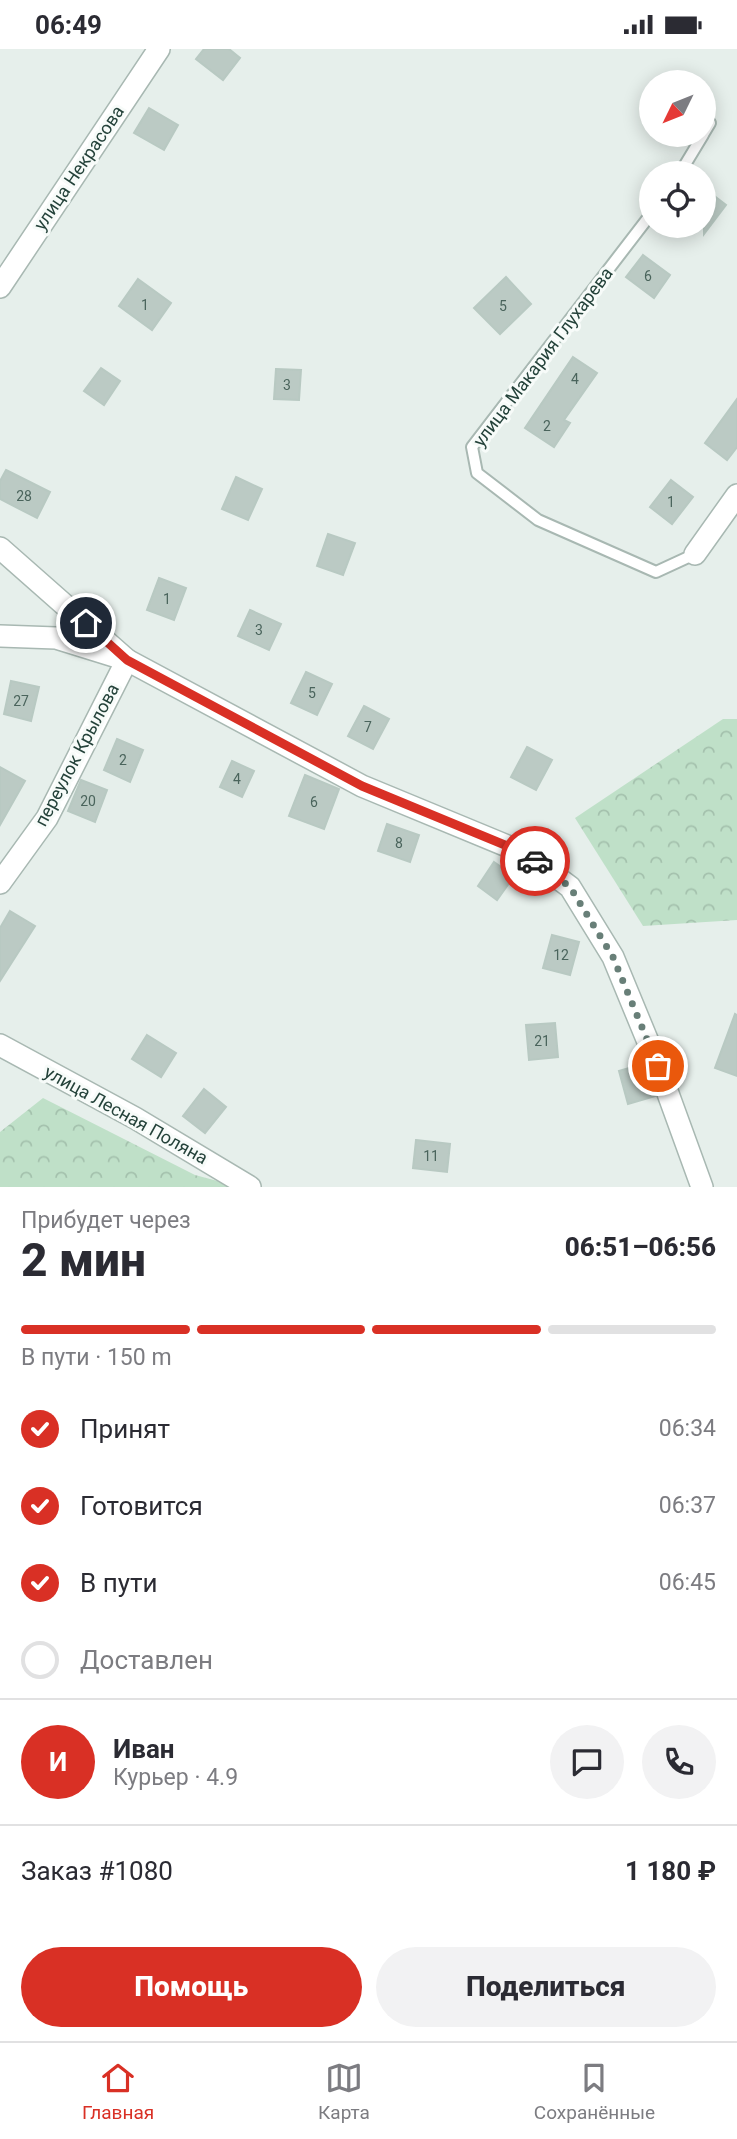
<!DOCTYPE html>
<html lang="ru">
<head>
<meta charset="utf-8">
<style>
  body { margin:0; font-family:Roboto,sans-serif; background:#f2f2f3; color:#2b2b33; height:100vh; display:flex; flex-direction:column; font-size:26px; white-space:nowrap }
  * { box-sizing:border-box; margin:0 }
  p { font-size:23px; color:#7c7c81 }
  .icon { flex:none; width:38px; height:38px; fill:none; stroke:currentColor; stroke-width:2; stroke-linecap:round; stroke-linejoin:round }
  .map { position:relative; height:1138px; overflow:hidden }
  .drawer { display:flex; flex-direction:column; background:#fff; flex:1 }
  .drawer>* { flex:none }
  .needle { width:46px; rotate:227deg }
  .buttons { position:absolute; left:639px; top:21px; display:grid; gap:14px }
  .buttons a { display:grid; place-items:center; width:77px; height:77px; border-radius:50%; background:#fff; box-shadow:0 4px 18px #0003; font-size:35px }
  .pin { position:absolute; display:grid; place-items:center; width:60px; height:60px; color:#fff; margin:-30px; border:4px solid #fff; border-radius:50%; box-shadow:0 2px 7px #0007 }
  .courier { position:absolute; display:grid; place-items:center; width:70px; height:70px; margin:-35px; border:5px solid #d93025; border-radius:50%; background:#fff; color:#222; box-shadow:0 2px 9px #0007 }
  .overview em { font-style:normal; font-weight:800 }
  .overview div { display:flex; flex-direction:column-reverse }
  .overview { display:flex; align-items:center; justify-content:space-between; height:119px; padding:0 21px }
  h1 { font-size:46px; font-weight:800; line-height:52px }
  .bar { display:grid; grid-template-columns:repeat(4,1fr); gap:10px 7px; align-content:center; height:84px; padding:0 21px }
  .bar i { height:9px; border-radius:5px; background:#e1e1e2 }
  .bar .on { background:#d93025 }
  .bar p { grid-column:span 4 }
  .line { display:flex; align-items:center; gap:18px; padding:0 21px; border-top:2px solid #e1e1e2 }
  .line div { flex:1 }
  .round { display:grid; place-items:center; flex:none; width:74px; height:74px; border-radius:37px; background:#f2f2f3 }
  ol { padding:0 21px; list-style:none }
  li { display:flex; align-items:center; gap:21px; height:77px }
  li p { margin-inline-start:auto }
  li .icon { padding:7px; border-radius:50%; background:#d93025; color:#fff; stroke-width:4 }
  li:last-child { color:#7c7c81 }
  li i { width:38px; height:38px; border:4px solid #e1e1e2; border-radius:50% }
  .button { display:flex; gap:14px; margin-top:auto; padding:14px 21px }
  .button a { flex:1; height:80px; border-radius:42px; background:#d93025; color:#fff; font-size:28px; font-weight:800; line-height:80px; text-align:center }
  .button a+a { background:#f2f2f3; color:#2b2b33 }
  .status { display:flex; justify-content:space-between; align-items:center; height:49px; padding:0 35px; background:#fff; direction:ltr }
  .status svg { height:19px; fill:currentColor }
  .dock { display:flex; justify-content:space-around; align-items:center; height:98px; border-top:2px solid #e1e1e2; background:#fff; font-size:19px; color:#7c7c81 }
  .dock a { display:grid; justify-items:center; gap:4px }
  .dock .on { color:#d93025 }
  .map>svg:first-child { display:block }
  .forest { fill:url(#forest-crowns) }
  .building { fill:#bbcac4; stroke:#b8c9c2; stroke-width:2 }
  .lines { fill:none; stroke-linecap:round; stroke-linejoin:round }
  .service-casing { stroke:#a8b8b2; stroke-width:14 }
  .minor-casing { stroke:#a8b8b2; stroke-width:24 }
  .service { stroke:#fff; stroke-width:10 }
  .minor { stroke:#fff; stroke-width:21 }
  .done { stroke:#687f78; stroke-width:7; stroke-dasharray:0 12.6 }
  .route { stroke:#d93025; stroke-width:9 }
  .labels { text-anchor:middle; stroke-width:6; stroke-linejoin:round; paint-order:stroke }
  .number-label { font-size:14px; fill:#4a645c }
  .street-label { font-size:18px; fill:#24423a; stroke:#f7fbf9 }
</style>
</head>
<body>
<div class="status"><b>06:49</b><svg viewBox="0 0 49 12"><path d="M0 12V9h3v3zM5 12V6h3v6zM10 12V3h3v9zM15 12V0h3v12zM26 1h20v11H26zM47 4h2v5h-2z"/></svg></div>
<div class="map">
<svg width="737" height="1138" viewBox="0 0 737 1138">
  <defs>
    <pattern id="forest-crowns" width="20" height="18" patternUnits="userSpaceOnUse" patternTransform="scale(1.75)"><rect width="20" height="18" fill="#bfe0c8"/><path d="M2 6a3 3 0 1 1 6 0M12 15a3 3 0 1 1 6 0" fill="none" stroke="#a4c1ad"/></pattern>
  </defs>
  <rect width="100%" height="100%" fill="#e6efeb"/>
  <!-- forest -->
  <g class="forest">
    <path d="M723 670H737V871L643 877 575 769Z"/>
    <path d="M43 1049 195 1126 240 1138H0V1083Z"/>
  </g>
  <!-- building -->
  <g class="building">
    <path d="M204 0H229L240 9 223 31 196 10Z"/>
    <path d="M149 59 178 76 164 101 134 84Z"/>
    <path d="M704 139 726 156 704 185Z"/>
    <path d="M643 206 670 226 654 249 626 228Z"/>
    <path d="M506 228 531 255 500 285 474 259Z"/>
    <path d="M138 230 171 254 152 281 119 257Z"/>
    <path d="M573 308 597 324 564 371 570 374 554 398 525 379Z"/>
    <path d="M101 319 120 332 104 356 84 342Z"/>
    <path d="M276 320 301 321 299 351 274 350Z"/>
    <path d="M737 350V398L727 411 705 394Z"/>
    <path d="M6 421 50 443 37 469 0 450V432Z"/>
    <path d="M236 428 262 440 248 471 222 460Z"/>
    <path d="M671 431 693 448 672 475 650 458Z"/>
    <path d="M328 485 355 494 343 526 317 517Z"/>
    <path d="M159 529 186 539 174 571 147 561Z"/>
    <path d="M250 561 281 575 269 601 238 587Z"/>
    <path d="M306 623 332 635 317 666 291 654Z"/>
    <path d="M11 632 39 638 31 672 4 665Z"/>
    <path d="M364 657 389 670 373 700 348 687Z"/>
    <path d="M117 690 143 701 130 733 104 721Z"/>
    <path d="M527 698 552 711 536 741 511 728Z"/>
    <path d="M232 712 254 722 242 748 220 738Z"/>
    <path d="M0 718 25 732 0 776Z"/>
    <path d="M305 726 339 740 324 780 289 767Z"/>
    <path d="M81 731 107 741 95 773 68 762Z"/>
    <path d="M387 775 419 786 410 813 378 802Z"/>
    <path d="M494 813 514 827 497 851 478 837Z"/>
    <path d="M10 862 35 877 0 932V879Z"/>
    <path d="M552 886 579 893 570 926 543 919Z"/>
    <path d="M735 965 737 966V1027L715 1019Z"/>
    <path d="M555 974 558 1008 529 1011 526 976Z"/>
    <path d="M147 986 176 1004 161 1028 132 1010Z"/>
    <path d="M643 1015 655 1047 628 1055 619 1022Z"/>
    <path d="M204 1040 226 1058 205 1084 183 1067Z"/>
    <path d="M416 1091 450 1095 447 1123 413 1119Z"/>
  </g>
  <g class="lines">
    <!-- service casing -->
    <g class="service-casing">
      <g id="service">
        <path d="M704 84 710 74"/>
        <path d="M680 124 703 86"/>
        <path d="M651 165 472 398 477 424 538 471 656 523 695 505"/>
      </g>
    </g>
    <!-- minor casing -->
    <g class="minor-casing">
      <g id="minor">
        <path d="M0 238 159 0"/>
        <path d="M0 499 127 611 47 769 0 834"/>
        <path d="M695 505 737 446"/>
        <path d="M0 587 56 589 127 611 362 737 524 804 570 838 613 908 658 1017 702 1138"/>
        <path d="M0 996 135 1069 250 1138"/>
      </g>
    </g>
    <!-- service -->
    <use href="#service" class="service"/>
    <!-- minor -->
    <use href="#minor" class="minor"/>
  </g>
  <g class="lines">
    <!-- done -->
    <path class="done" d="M535 812 570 838 613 908 658 1017"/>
    <!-- route -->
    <path class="route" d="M86 574 127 611 362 737 524 804 535 812"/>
  </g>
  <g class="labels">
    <!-- number labels -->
    <g class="number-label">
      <text x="648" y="232">6</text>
      <text x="145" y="261">1</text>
      <text x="503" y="262">5</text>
      <text x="575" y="335">4</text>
      <text x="287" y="341">3</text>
      <text x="547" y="382">2</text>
      <text x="24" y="452">28</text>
      <text x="671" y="458">1</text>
      <text x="167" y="555">1</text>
      <text x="259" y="586">3</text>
      <text x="312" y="649">5</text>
      <text x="21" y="657">27</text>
      <text x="368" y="683">7</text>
      <text x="123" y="716">2</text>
      <text x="237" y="735">4</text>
      <text x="88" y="757">20</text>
      <text x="314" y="758">6</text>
      <text x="399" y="799">8</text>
      <text x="561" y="911">12</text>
      <text x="542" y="997">21</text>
      <text x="431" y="1112">11</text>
    </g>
    <!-- street labels -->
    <g class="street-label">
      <text transform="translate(79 119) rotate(-56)" y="6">улица Некрасова</text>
      <text transform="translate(543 308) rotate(-53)" y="6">улица Макария Глухарева</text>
      <text transform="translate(77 706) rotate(-62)" y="6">переулок Крылова</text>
      <text transform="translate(126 1066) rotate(29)" y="6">улица Лесная Поляна</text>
    </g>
  </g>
</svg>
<div class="buttons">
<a><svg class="needle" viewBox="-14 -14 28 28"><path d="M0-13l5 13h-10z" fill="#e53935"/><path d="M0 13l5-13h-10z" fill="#7c7c81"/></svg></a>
<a><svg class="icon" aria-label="locate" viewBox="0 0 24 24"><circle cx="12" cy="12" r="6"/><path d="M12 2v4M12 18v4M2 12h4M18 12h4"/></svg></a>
</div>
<div class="pin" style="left:658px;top:1017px;background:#ea580c"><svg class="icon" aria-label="bag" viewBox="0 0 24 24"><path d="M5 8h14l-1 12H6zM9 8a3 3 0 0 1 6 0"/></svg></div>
<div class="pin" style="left:86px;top:574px;background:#1f2937"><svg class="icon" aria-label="home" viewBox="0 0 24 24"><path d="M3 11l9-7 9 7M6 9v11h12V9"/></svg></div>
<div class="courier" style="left:535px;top:812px"><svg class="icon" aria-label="car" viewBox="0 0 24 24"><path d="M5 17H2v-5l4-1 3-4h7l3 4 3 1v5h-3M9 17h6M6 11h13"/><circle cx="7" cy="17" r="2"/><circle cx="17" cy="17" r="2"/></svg></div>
</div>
<section class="drawer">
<div class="overview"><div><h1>2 мин</h1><p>Прибудет через</p></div><em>06:51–06:56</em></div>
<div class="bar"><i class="on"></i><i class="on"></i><i class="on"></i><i></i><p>В пути · 150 m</p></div>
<ol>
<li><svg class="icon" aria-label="check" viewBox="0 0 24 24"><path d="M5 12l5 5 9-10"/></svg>Принят<p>06:34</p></li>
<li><svg class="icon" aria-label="check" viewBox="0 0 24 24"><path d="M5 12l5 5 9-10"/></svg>Готовится<p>06:37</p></li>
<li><svg class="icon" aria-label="check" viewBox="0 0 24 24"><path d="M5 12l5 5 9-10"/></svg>В пути<p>06:45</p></li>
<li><i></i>Доставлен</li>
</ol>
<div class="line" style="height:126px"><b class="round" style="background:#d93025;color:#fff">И</b><div><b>Иван</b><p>Курьер · 4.9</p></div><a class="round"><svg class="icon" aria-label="chat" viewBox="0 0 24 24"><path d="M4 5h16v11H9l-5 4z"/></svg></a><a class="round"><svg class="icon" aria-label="phone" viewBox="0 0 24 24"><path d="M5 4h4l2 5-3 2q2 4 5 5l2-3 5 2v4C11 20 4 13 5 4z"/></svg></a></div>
<div class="line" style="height:91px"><div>Заказ #1080</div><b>1 180 ₽</b></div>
<div class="button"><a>Помощь</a><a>Поделиться</a></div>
</section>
<nav class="dock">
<a class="on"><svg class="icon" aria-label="home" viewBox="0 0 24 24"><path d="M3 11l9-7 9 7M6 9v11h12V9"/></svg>Главная</a>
<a><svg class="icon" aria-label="map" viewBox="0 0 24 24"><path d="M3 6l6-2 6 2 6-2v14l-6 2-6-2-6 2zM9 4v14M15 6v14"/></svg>Карта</a>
<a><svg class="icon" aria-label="saved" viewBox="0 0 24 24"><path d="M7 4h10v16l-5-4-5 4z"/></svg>Сохранённые</a>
</nav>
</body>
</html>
